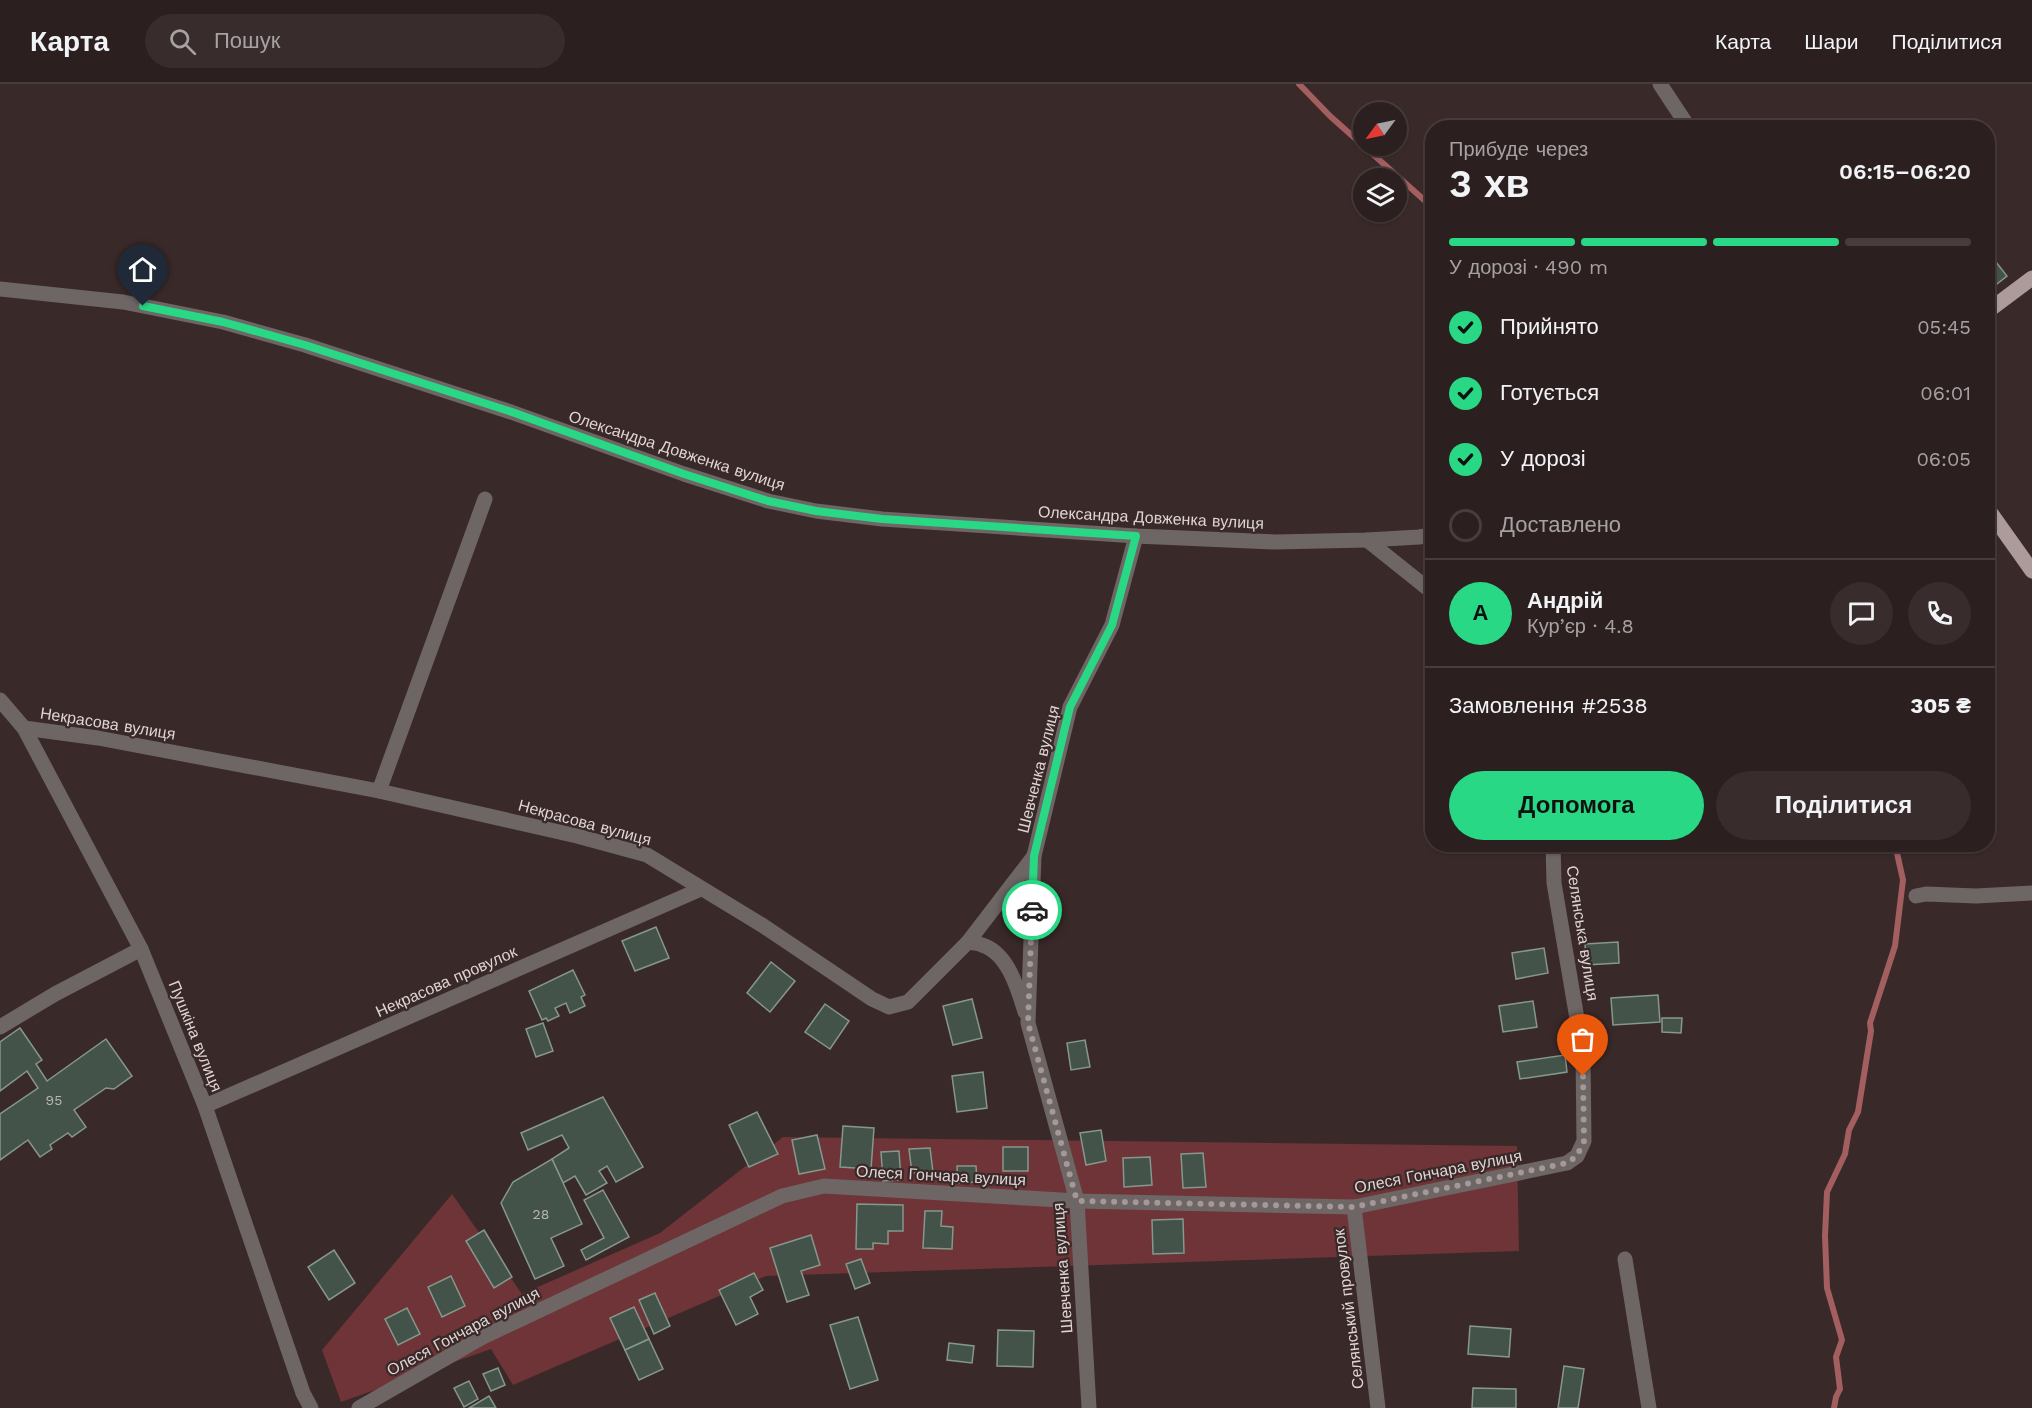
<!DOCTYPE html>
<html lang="uk">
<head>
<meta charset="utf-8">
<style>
  body { margin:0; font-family:"Work Sans",sans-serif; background:#382c2c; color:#f1f3f6; height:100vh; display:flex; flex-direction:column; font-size:22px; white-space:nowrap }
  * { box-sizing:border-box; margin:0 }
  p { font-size:20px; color:#a6a2a4 }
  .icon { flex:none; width:33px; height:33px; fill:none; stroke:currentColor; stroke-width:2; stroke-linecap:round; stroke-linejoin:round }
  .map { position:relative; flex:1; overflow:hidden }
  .side { position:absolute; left:1425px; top:36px; width:570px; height:732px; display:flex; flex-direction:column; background:#2c1f1f; border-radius:24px; box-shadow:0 2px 4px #0004,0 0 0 2px #483d3d }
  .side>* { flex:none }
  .needle { width:39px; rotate:237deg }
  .fabs { position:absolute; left:1353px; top:18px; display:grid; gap:12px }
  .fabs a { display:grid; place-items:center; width:54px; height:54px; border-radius:50%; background:#2c1f1f; box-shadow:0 2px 4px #0004,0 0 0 2px #483d3d; font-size:30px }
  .pin { position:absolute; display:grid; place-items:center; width:51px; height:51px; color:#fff; margin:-62px -26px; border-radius:50% 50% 50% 0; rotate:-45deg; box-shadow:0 0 6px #0007 }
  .pin .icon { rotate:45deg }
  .courier { position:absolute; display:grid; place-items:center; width:60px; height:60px; margin:-30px; border:4px solid #29d885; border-radius:50%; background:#fff; color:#222; box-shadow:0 2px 8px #0007 }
  .head em { font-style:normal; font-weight:600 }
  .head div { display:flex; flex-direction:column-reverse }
  .head { display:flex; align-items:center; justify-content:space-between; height:102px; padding:0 24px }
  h1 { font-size:39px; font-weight:600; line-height:45px }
  .bar { display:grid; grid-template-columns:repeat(4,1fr); gap:9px 6px; align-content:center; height:72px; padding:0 24px }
  .bar i { height:8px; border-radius:4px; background:#483d3d }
  .bar .selected { background:#29d885 }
  .bar p { grid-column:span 4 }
  .line { display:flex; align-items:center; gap:15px; padding:0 24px; border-top:2px solid #483d3d }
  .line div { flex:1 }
  .round { display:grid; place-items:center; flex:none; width:63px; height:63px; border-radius:32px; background:#382c2c }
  ol { padding:0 24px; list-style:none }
  li { display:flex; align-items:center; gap:18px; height:66px }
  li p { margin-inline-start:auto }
  li .icon { padding:6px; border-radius:50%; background:#29d885; color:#111; stroke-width:4 }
  li:last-child { color:#a6a2a4 }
  li i { width:33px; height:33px; border:3px solid #483d3d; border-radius:50% }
  .action { display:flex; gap:12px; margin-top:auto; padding:12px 24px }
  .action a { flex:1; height:69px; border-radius:36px; background:#29d885; color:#111; font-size:24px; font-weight:600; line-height:69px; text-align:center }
  .action a+a { background:#382c2c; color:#f1f3f6 }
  header { display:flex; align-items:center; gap:36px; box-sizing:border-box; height:84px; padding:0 30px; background:#2c1f1f; border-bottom:2px solid #483d3d }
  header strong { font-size:28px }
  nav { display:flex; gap:33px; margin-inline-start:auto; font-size:21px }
  .search { width:420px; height:54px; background:#382c2c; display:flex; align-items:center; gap:15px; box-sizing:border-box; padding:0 21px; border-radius:33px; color:#a6a2a4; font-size:22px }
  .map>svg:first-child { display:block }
  .green { fill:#6e3437 }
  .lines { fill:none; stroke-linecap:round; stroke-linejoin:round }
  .stream { stroke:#a35e60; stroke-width:6 }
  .building { fill:#445349; stroke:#86978c; stroke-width:1.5 }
  .minor { stroke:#6e6565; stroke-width:15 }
  .major { stroke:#ad9b9b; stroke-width:15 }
  .done { stroke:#a59898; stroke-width:6; stroke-dasharray:0 10.8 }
  .route { stroke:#29d885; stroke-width:8 }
  .labels { text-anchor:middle; stroke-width:4.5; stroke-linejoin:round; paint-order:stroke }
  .number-label { font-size:14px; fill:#b8b4b1 }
  .street-label { font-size:16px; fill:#dfd4d4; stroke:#3a2929 }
</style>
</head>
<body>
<header>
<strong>Карта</strong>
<div class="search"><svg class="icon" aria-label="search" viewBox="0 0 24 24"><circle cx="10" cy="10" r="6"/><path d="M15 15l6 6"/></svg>Пошук</div>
<nav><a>Карта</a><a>Шари</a><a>Поділитися</a></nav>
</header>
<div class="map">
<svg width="2032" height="1324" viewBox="0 0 2032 1324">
  <rect width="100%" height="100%" fill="#3a2929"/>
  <!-- green -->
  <path class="green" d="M783 1053 1517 1062 1519 1167 766 1192 513 1301 491 1265 341 1318 322 1266 452 1110 522 1210 660 1149Z"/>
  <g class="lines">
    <!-- stream -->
    <g class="stream">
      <path d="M1299 0 1330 32 1432 123"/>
      <path d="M1834 1324 1836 1313 1840 1305 1836 1273 1842 1256 1827 1204 1825 1152 1827 1108 1845 1070 1849 1046 1858 1028 1871 947 1870 939 1895 862 1903 796 1895 760"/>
    </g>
  </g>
  <!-- building -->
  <g class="building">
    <path d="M1989 169 2007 192 1988 207V170Z"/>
    <path d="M656 843 669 874 635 887 622 857Z"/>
    <path d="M1618 858 1619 879 1586 881 1585 860Z"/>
    <path d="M1544 864 1548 889 1516 895 1512 869Z"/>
    <path d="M771 878 795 897 770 928 747 909Z"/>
    <path d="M573 886 585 911 581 913 585 922 570 929 566 919 555 924 559 932 548 937 546 934 542 936 529 907Z"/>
    <path d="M1658 911 1660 938 1613 941 1611 914Z"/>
    <path d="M972 915 982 954 953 961 943 922Z"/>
    <path d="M1533 917 1537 943 1503 948 1499 922Z"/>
    <path d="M825 920 849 937 830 965 805 948Z"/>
    <path d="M1662 934H1682L1681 949 1662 948Z"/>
    <path d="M543 939 553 967 536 973 526 945Z"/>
    <path d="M20 944 42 976 36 980 47 997 106 955 132 992 114 1005 106 1004 74 1026 86 1043 72 1053 68 1049 50 1061 52 1065 40 1073 28 1056 0 1076V1030L38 1004 27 987 0 1007V958Z"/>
    <path d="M1085 956 1090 983 1071 986 1067 959Z"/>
    <path d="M1565 971 1567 988 1520 995 1517 978Z"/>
    <path d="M983 988 987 1024 957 1028 952 992Z"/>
    <path d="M603 1013 643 1083 616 1098 607 1082 599 1087 607 1099 586 1111 575 1092 563 1099 552 1075 569 1064 562 1051 528 1066 521 1049Z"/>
    <path d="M757 1028 778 1070 749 1083 729 1041Z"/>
    <path d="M843 1042 874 1044 871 1085 840 1083Z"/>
    <path d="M1101 1046 1106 1077 1086 1081 1080 1049Z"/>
    <path d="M817 1051 825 1085 799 1090 792 1056Z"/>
    <rect x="1003" y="1063" width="25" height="24"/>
    <path d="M930 1064 933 1088 912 1089 909 1065Z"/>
    <path d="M899 1067 901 1096 883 1097 881 1068Z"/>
    <path d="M1203 1069 1206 1103 1183 1104 1181 1070Z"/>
    <path d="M1150 1073 1152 1101 1124 1103 1123 1074Z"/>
    <path d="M552 1075 582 1140 551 1154 564 1182 535 1195 501 1119 513 1098Z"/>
    <path d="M957 1082H976L977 1098 958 1099Z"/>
    <path d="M603 1106 629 1153 586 1176 581 1166 604 1154 584 1116Z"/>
    <path d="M857 1120 903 1121V1147H888V1160L873 1159V1165H856Z"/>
    <path d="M925 1127H942L941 1142 953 1143 952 1165 923 1164Z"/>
    <path d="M1183 1135 1184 1169 1153 1170 1152 1136Z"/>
    <path d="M484 1146 512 1193 494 1204 466 1157Z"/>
    <path d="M811 1151 820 1181 801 1187 809 1211 787 1218 770 1164Z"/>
    <path d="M334 1166 355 1199 329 1216 308 1183Z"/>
    <path d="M861 1175 870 1199 855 1205 846 1180Z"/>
    <path d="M754 1189 763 1206 750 1213 758 1230 736 1241 719 1206Z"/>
    <path d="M451 1192 465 1222 442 1233 428 1203Z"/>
    <path d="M655 1209 670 1242 654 1250 639 1216Z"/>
    <path d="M634 1223 649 1255 625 1266 610 1234Z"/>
    <path d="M407 1224 420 1250 398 1261 385 1235Z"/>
    <path d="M858 1233 878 1296 850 1305 830 1241Z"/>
    <path d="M1470 1242 1511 1245 1509 1273 1468 1270Z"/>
    <path d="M998 1246 1034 1247 1033 1283 997 1282Z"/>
    <path d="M649 1255 663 1285 639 1296 625 1266Z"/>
    <path d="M949 1259 974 1262 972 1279 947 1276Z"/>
    <path d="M1564 1282 1584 1285 1578 1324H1558Z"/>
    <path d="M498 1284 505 1301 491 1307 483 1290Z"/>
    <path d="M469 1297 478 1315 464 1323 454 1304Z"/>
    <path d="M1473 1304 1516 1305V1324H1472Z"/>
    <path d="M489 1312 496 1324H469Z"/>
  </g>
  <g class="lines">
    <!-- minor -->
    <g class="minor">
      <path d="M1660 0 1689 44"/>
      <path d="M0 205 123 218 223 238 305 261 511 328 684 390 768 417 816 427 882 435 1136 452 1275 458 1367 456 1419 453 1432 451"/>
      <path d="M1367 456 1432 508"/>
      <path d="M0 616 24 644 141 865 205 1022 303 1309 311 1324"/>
      <path d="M24 644 98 654 379 707 577 752 647 771 762 841 872 915 889 923 908 918 968 858 1034 772"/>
      <path d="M379 707 485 415"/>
      <path d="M1916 812 1926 810 1976 812 2032 809"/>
      <path d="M968 858C972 859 978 859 982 861 1008 869 1018 905 1025 928"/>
      <path d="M0 943 55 910 141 865"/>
      <path d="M205 1022 701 805"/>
      <path d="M1354 1123 1378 1324"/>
      <path d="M1625 1175 1649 1324"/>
      <path d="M359 1324 481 1254 782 1112 824 1102 1077 1117 1354 1123 1567 1079 1577 1072 1584 1057 1583 970 1554 799 1553 760"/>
      <path d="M1089 1324 1077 1117 1028 939 1034 772 1070 623 1112 541 1136 452"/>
    </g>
    <!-- major -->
    <g class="major">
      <path d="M1988 227 2032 194"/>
      <path d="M1988 425 2032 487"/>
    </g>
  </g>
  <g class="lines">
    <!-- done -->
    <path class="done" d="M1032 826 1028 939 1077 1117 1354 1123 1567 1079 1577 1072 1584 1057 1583 992"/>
    <!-- route -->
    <path class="route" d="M143 222 223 238 305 261 512 328 684 390 768 417 816 427 882 435 1136 452 1112 541 1070 623 1034 772 1032 826"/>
  </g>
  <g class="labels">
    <!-- number labels -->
    <g class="number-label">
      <text x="54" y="1021">95</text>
      <text x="541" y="1135">28</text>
    </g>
    <!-- street labels -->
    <g class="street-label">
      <text transform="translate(677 366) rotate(18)" y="6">Олександра Довженка вулиця</text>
      <text transform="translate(1151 433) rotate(3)" y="6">Олександра Довженка вулиця</text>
      <text transform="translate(108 639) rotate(9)" y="6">Некрасова вулиця</text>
      <text transform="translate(1038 685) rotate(-76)" y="6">Шевченка вулиця</text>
      <text transform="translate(585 738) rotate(15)" y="6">Некрасова вулиця</text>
      <text transform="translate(1583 849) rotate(81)" y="6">Селянська вулиця</text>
      <text transform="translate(446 897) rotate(-24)" y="6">Некрасова провулок</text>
      <text transform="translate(196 952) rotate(68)" y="6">Пушкіна вулиця</text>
      <text transform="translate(1438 1087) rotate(-11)" y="6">Олеся Гончара вулиця</text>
      <text transform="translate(941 1091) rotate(3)" y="6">Олеся Гончара вулиця</text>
      <text transform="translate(1062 1184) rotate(-94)" y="6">Шевченка вулиця</text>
      <text transform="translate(1348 1225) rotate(-97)" y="6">Селянський провулок</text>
      <text transform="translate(463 1247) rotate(-28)" y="6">Олеся Гончара вулиця</text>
    </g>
  </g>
</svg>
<div class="fabs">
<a><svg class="needle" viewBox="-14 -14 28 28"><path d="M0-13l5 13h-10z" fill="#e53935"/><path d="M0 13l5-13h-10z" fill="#a6a2a4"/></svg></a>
<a><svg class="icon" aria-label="layers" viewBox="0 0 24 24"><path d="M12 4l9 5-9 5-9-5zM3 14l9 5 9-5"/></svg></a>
</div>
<div class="pin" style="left:1583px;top:992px;background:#ea580c"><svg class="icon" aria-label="bag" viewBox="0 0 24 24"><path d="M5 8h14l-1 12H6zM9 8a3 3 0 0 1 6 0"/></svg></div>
<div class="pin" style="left:143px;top:222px;background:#1f2937"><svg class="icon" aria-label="home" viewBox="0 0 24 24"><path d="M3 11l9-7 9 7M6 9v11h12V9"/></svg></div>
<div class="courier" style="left:1032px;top:826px"><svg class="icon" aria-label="car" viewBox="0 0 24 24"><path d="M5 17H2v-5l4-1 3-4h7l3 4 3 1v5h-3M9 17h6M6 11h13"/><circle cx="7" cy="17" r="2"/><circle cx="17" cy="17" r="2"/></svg></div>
<section class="side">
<div class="head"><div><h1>3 хв</h1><p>Прибуде через</p></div><em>06:15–06:20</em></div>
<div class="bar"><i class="selected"></i><i class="selected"></i><i class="selected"></i><i></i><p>У дорозі · 490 m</p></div>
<ol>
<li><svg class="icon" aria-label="check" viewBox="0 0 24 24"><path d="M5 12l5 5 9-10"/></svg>Прийнято<p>05:45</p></li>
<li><svg class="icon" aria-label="check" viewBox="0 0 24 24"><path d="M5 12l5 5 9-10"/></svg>Готується<p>06:01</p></li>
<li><svg class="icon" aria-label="check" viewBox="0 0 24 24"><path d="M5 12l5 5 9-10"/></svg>У дорозі<p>06:05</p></li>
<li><i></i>Доставлено</li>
</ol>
<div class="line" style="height:108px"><b class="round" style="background:#29d885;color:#111">А</b><div><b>Андрій</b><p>Кур’єр · 4.8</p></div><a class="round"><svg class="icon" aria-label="chat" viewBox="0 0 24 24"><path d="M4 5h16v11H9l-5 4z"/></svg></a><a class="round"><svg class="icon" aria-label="phone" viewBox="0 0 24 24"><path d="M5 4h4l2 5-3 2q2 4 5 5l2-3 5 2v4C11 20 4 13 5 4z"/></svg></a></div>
<div class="line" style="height:78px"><div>Замовлення #2538</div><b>305 ₴</b></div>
<div class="action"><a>Допомога</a><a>Поділитися</a></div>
</section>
</div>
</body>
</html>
